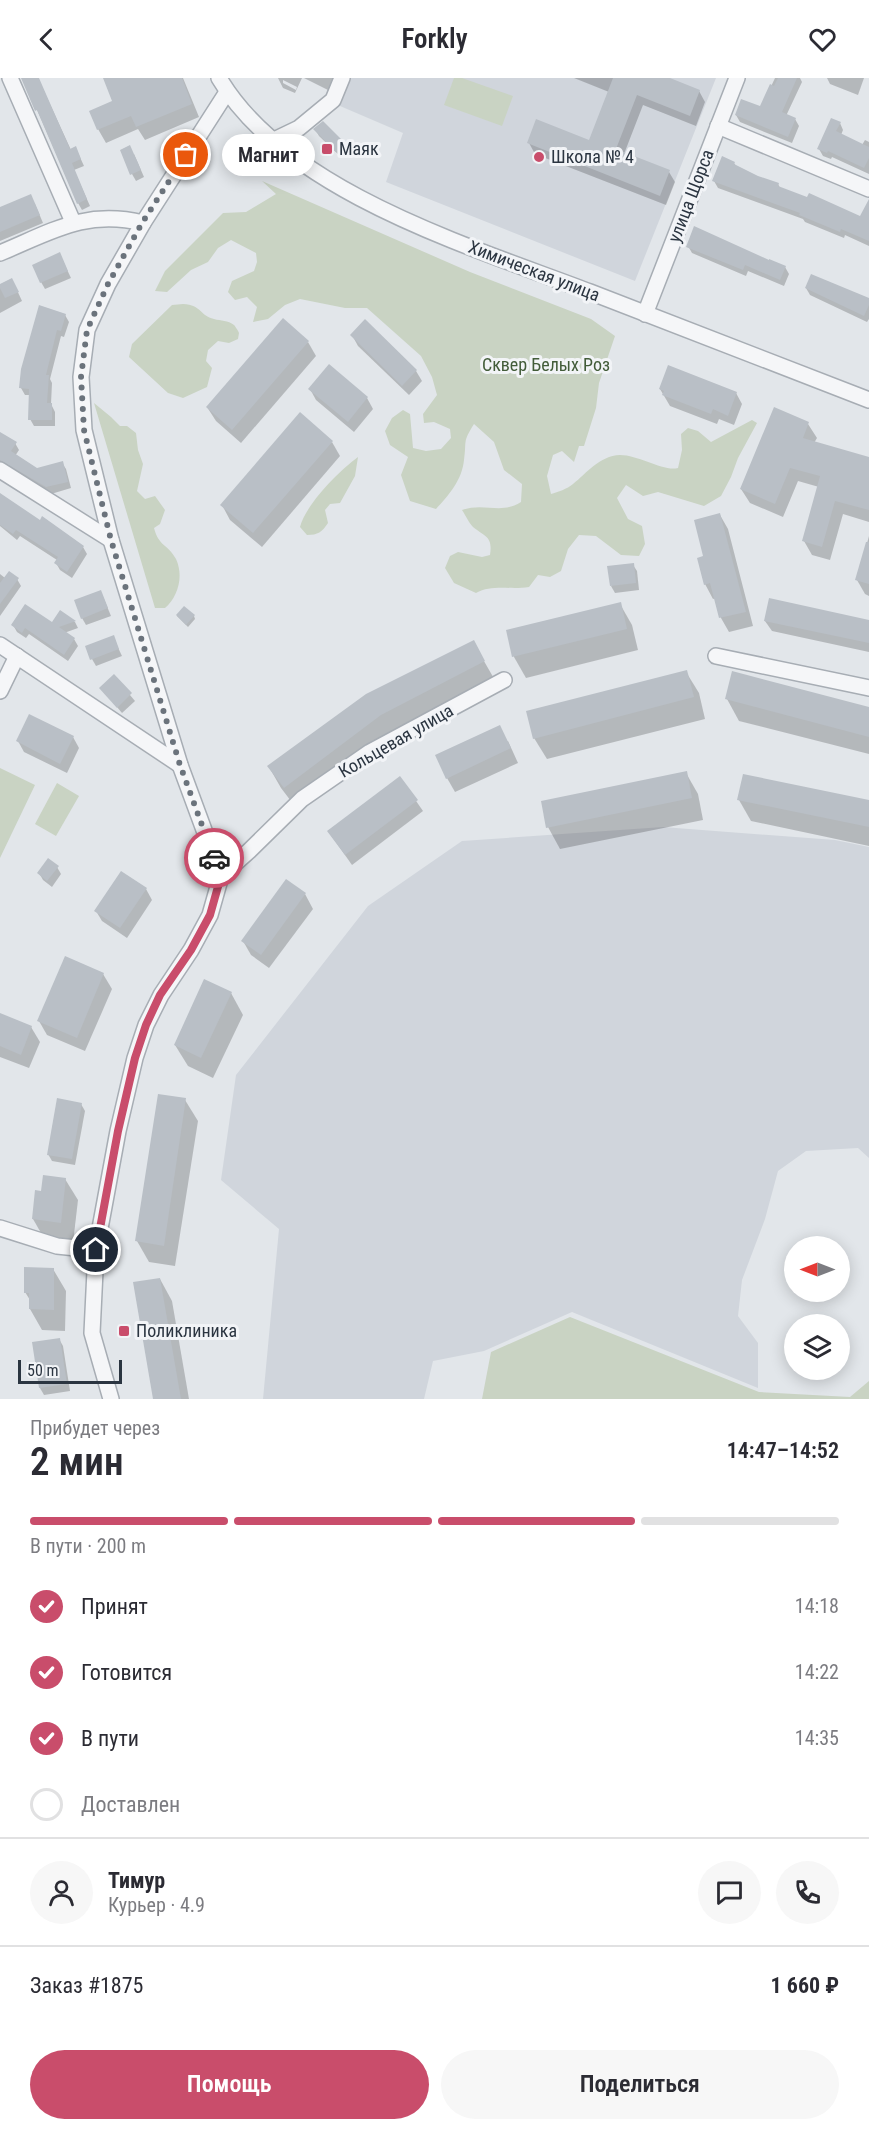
<!DOCTYPE html>
<html lang="ru">
<head>
<meta charset="utf-8">
<style>
  body { margin:0; font-family:"Roboto Condensed",sans-serif; background:#f7f7f7; color:#2b2b33; height:100vh; display:flex; flex-direction:column; font-size:22px; white-space:nowrap }
  * { box-sizing:border-box; margin:0 }
  p { font-size:20px; color:#7c7c81 }
  .icon { flex:none; width:33px; height:33px; fill:none; stroke:currentColor; stroke-width:2; stroke-linecap:round; stroke-linejoin:round }
  .map { position:relative; height:1321px; overflow:hidden }
  .drawer { display:flex; flex-direction:column; background:#fff; flex:1 }
  .drawer>* { flex:none }
  .needle { width:39px; rotate:270deg }
  .controls { position:absolute; left:784px; top:1158px; display:grid; gap:12px }
  .controls a { display:grid; place-items:center; width:66px; height:66px; border-radius:50%; background:#fff; box-shadow:0 3px 15px #0003; font-size:30px }
  .scale { position:absolute; left:18px; bottom:15px; width:104px; box-sizing:border-box; padding-left:6px; border:3px solid #2b3541; border-top:0; font-size:16px; line-height:21px; white-space:nowrap; color:#2b3541; -webkit-text-stroke:4px #f2f4f7; paint-order:stroke }
  .pin { position:absolute; display:grid; place-items:center; width:51px; height:51px; color:#fff; margin:-26px; border:3px solid #fff; border-radius:50%; box-shadow:0 2px 6px #0007 }
  .courier { position:absolute; display:grid; place-items:center; width:60px; height:60px; margin:-30px; border:4px solid #c94d6b; border-radius:50%; background:#fff; color:#222; box-shadow:0 2px 8px #0007 }
  .bubble { position:absolute; height:42px; border-radius:21px; background:#fff; box-shadow:0 3px 15px #0003; font-size:20px; font-weight:600; line-height:42px; text-align:center }
  .head em { font-style:normal; font-weight:600 }
  .head div { display:flex; flex-direction:column-reverse }
  .head { display:flex; align-items:center; justify-content:space-between; height:102px; padding:0 30px }
  h1 { font-size:39px; font-weight:600; line-height:45px }
  .bar { display:grid; grid-template-columns:repeat(4,1fr); gap:9px 6px; align-content:center; height:72px; padding:0 30px }
  .bar i { height:8px; border-radius:4px; background:#e1e1e2 }
  .bar .on { background:#c94d6b }
  .bar p { grid-column:span 4 }
  .line { display:flex; align-items:center; gap:15px; padding:0 30px; border-top:2px solid #e1e1e2 }
  .line div { flex:1 }
  .round { display:grid; place-items:center; flex:none; width:63px; height:63px; border-radius:32px; background:#f7f7f7 }
  ol { padding:0 30px; list-style:none }
  li { display:flex; align-items:center; gap:18px; height:66px }
  li p { margin-inline-start:auto }
  li .icon { padding:6px; border-radius:50%; background:#c94d6b; color:#fff; stroke-width:4 }
  li:last-child { color:#7c7c81 }
  li i { width:33px; height:33px; border:3px solid #e1e1e2; border-radius:50% }
  .action { display:flex; gap:12px; margin-top:auto; padding:12px 30px }
  .action a { flex:1; height:69px; border-radius:36px; background:#c94d6b; color:#fff; font-size:24px; font-weight:600; line-height:69px; text-align:center }
  .action a+a { background:#f7f7f7; color:#2b2b33 }
  header { display:flex; justify-content:space-between; align-items:center; height:78px; padding:0 30px; background:#fff; font-size:27px; font-weight:600 }
  .map>svg:first-child { display:block }
  .built { fill:#d0d5dc }
  .green { fill:#c9d3c3 }
  .shadow { fill:#0003; fill-rule:evenodd }
  .building { fill:#b9bfc6 }
  .lines { fill:none; stroke-linecap:round; stroke-linejoin:round }
  .minor-casing { stroke:#a7adb4; stroke-width:18 }
  .minor { stroke:#f5f6f8; stroke-width:15 }
  .done { stroke:#6b737c; stroke-width:6; stroke-dasharray:0 10.8 }
  .route { stroke:#c94d6b; stroke-width:8 }
  .poi-dot { fill:#c94d6b; stroke:#f2f4f7; stroke-width:2 }
  .labels { text-anchor:middle; stroke-width:6; stroke-linejoin:round; paint-order:stroke }
  .poi-label { font-size:18px; fill:#2b3541; stroke:#f2f4f7; text-anchor:start }
  .street-label { font-size:18px; fill:#2b3541; stroke:#f2f4f7 }
  .park-label { font-size:18px; fill:#425c39; stroke:#f2f4f7 }
</style>
</head>
<body>
<header><svg class="icon" aria-label="back" viewBox="0 0 24 24"><path d="M15 5l-7 7 7 7"/></svg>Forkly<svg class="icon" aria-label="heart" viewBox="0 0 24 24"><path d="M12 20l-8-8c-3-5 5-10 8-4 3-6 11-1 8 4z"/></svg></header>
<div class="map">
<svg width="869" height="1321" viewBox="0 0 869 1321">
  <rect width="100%" height="100%" fill="#e2e6ea"/>
  <!-- built -->
  <g class="built">
    <path d="M351 0H716L635 203 386 104 403 55 340 28Z"/>
    <path d="M663 749 835 762 869 769V1080L858 1070 806 1073 778 1093 765 1141 742 1202 738 1238 758 1265V1310L572 1234 484 1273 433 1283 424 1321H263L279 1151 221 1102 236 997 368 828 462 763Z"/>
  </g>
  <!-- green -->
  <g class="green">
    <path d="M454 0H462L513 18 502 48 444 27Z"/>
    <path d="M262 103 470 194 591 241 615 258 599 305 596 330 584 368H579L574 384 562 373 553 377 547 398 551 416C558 414 567 411 573 406 587 395 599 378 620 377 639 377 664 394 678 390L682 372 681 356 688 350 698 353 711 364 752 342 757 345 738 380 731 399 721 418 704 428 658 414 643 418 626 407 617 420 628 441 642 448 645 466 639 478 621 477 596 458 579 457 568 471 561 493 550 499 538 497 529 509C510 512 492 506 476 515L454 505 445 490 450 478 458 474 482 479 490 477C493 458 485 459 473 449 469 445 466 438 462 432 485 424 500 437 521 424L522 406 504 392 494 364 474 346C462 365 467 362 464 382 462 402 449 417 436 431L410 423 401 397 408 379 390 367 385 353 392 340 403 332 410 336 413 370 426 373 441 371 451 360 450 351 434 344 424 345 423 336 437 317 432 299 421 278 367 230H345L300 221 285 227 268 241 253 244 257 229 247 219 235 222 228 214 232 203 254 193 257 184 256 175 231 162 218 170 208 184 191 192 167 214 155 213 165 193 223 135 246 134 276 116Z"/>
    <path d="M183 226C202 227 200 238 214 241 221 243 228 242 234 247 235 248 239 254 239 255L238 261 229 265 218 263 208 272 206 283 212 290 207 309 183 320 168 315 129 279 132 266 172 227Z"/>
    <path d="M94 325 111 339 120 348H127L136 355 138 372 143 386 137 413 145 421 155 418 165 432 160 446 154 450C159 469 168 466 176 481 184 498 178 519 165 530H155Z"/>
    <path d="M358 379 355 398 340 425 330 426 325 432 328 445C322 454 318 457 307 457L300 449C306 426 339 393 358 379Z"/>
    <path d="M0 690 35 707 0 780Z"/>
    <path d="M57 705 79 718 56 758 35 746Z"/>
    <path d="M570 1239 759 1314 850 1319 869 1303V1321H482L491 1274Z"/>
  </g>
  <!-- shadow -->
  <g class="shadow">
    <path d="M23 0H38L71 72 79 77 84 88 74 92 90 128 82 132 78 125Z"/>
    <path d="M105 0H183L199 39 145 62 138 51 106 65 98 51 114 23Z"/>
    <path d="M278 0H302L295 15 283 10ZM283 2 297 9 296 12 283 5Z"/>
    <path d="M304 0H338L332 14Z"/>
    <path d="M574 0H666L699 13 705 24 696 48 643 27 624 76 669 94 675 104 666 127 535 76 529 65 590 64 609 14Z"/>
    <path d="M775 0H800L802 4 786 38 795 41 799 48 792 65 740 44 736 37 761 30Z"/>
    <path d="M827 0H864L858 17 830 6Z"/>
    <path d="M840 45 843 52 841 57 862 67 865 62 869 64V96L832 79 831 81 823 78 819 71Z"/>
    <path d="M315 51 344 66 348 73 341 79 319 58Z"/>
    <path d="M134 76 144 99 136 103 132 96Z"/>
    <path d="M734 85 736 88 758 99 778 106 780 110 861 140 869 139V168L845 157 844 160 805 144 803 141 718 110 714 103Z"/>
    <path d="M35 126 43 145 0 163V131Z"/>
    <path d="M688 168 785 189 789 196 784 208 748 193 746 198 692 175Z"/>
    <path d="M63 183 71 200 45 211 41 204Z"/>
    <path d="M0 207 16 210 22 223 0 235Z"/>
    <path d="M806 210 869 223V241L867 244 810 217Z"/>
    <path d="M65 237 69 244 64 259 61 258 50 301 52 305 51 326 55 334V348H34L30 341V317H25L21 310Z"/>
    <path d="M352 257 416 293 422 303 409 317 358 268Z"/>
    <path d="M308 264 316 278 241 365 216 343 207 329Z"/>
    <path d="M329 288 367 320 373 331 354 354 316 322 310 311Z"/>
    <path d="M660 311 736 315 742 326 734 347 719 341 717 346 670 328Z"/>
    <path d="M808 346 817 360 814 365 869 381V444L843 436 830 482 812 477 804 463 819 409 798 403 783 439 750 425 741 411Z"/>
    <path d="M0 356 15 365 19 372 15 378 37 391 62 385 66 391 71 410 51 416 0 383Z"/>
    <path d="M332 364 340 378 262 469 230 442 222 427Z"/>
    <path d="M0 417 40 445 43 440 83 469 87 476 72 500 60 492 56 485 57 482 20 458 17 462 0 448Z"/>
    <path d="M720 437 728 451 753 548 729 554 721 540 716 520 713 521 705 506V479Z"/>
    <path d="M869 458V518L865 516 857 502Z"/>
    <path d="M633 487 637 493 639 512 615 515 611 508Z"/>
    <path d="M0 496 5 500 17 501 21 508 0 538Z"/>
    <path d="M104 521 111 538 86 547 82 540Z"/>
    <path d="M620 526 632 547 638 572 526 600 514 579 507 553Z"/>
    <path d="M61 534 75 544 78 550 64 555 74 561 78 568 68 583 29 556 26 560 17 554 13 547 52 546Z"/>
    <path d="M177 538H194L195 541 188 549Z"/>
    <path d="M765 543H869V574L772 553Z"/>
    <path d="M113 559 122 578 96 588 92 581Z"/>
    <path d="M473 564 496 604 393 658 297 731 281 710 269 689Z"/>
    <path d="M686 594 699 615 705 641 547 681 534 660Z"/>
    <path d="M114 598 135 623 122 635 101 610Z"/>
    <path d="M727 621 869 630V676L739 643Z"/>
    <path d="M73 659 79 670 67 695 24 674 18 663Z"/>
    <path d="M508 663 518 685 455 714 447 700Z"/>
    <path d="M686 695 698 716 703 742 560 771 548 749Z"/>
    <path d="M400 700 423 733 352 787 328 753Z"/>
    <path d="M739 722 869 724V768L751 743Z"/>
    <path d="M57 789 61 796 52 809 43 802 39 795Z"/>
    <path d="M122 795 146 811 152 822 127 860 102 843 96 833Z"/>
    <path d="M305 816 313 831 269 890 251 877 243 863Z"/>
    <path d="M103 896 112 911 85 973 47 957 39 943Z"/>
    <path d="M231 915 243 937 213 1000 188 988 175 967Z"/>
    <path d="M0 937 31 949 40 964 29 990 0 979Z"/>
    <path d="M185 1022 198 1043 175 1188 149 1184 137 1163Z"/>
    <path d="M81 1026 85 1033 75 1087 52 1083 48 1076Z"/>
    <path d="M65 1101 78 1122 73 1165 45 1162 33 1141 42 1115Z"/>
    <path d="M53 1191 66 1213 65 1253 42 1252 30 1231V1222L25 1214Z"/>
    <path d="M160 1201 172 1223 189 1321H154L135 1206Z"/>
    <path d="M59 1261 63 1268 70 1313 44 1317 40 1310 33 1265Z"/>
  </g>
  <!-- building -->
  <g class="building">
    <path d="M21 0H39L70 71 76 68 81 81 72 85 87 121 77 126 37 32 35 33Z"/>
    <path d="M103 0H182L192 26 136 49 131 38 97 52 89 33 112 23Z"/>
    <path d="M613 0H670L700 12 690 38 637 17 616 71 670 92 660 118 527 65 536 41 589 62Z"/>
    <path d="M778 0H797L782 34 796 40 788 59 735 37 741 21 760 28 770 6 774 8Z"/>
    <path d="M831 40 841 44 836 53 869 69V80L864 90 828 73 827 75 817 71Z"/>
    <path d="M323 43 345 65 336 74 313 51Z"/>
    <path d="M130 67 141 92 130 97 120 72Z"/>
    <path d="M722 78 735 84 734 86 758 98 779 105 778 108 807 119 809 115 860 138 869 121V163L841 151 840 154 799 137 800 135 712 103Z"/>
    <path d="M31 116 40 137 0 154V129Z"/>
    <path d="M694 148 769 182V181L786 188 780 202 745 187 743 192 686 169Z"/>
    <path d="M60 174 68 193 40 205 32 187Z"/>
    <path d="M811 196 869 220V227L864 238 805 210Z"/>
    <path d="M12 200 19 214 5 220 0 210V206Z"/>
    <path d="M39 227 66 236 61 253 57 252 46 297H49L47 325H52V342H28L29 311 19 310 21 291Z"/>
    <path d="M283 240 309 263 232 352 206 329Z"/>
    <path d="M365 241 417 292 402 308 350 257Z"/>
    <path d="M329 286 368 319 348 344 308 311Z"/>
    <path d="M668 287 737 314 728 338 713 331 711 336 662 317 664 313 659 311Z"/>
    <path d="M774 329 809 344 803 360 869 379V432L835 423 822 469 802 463 820 398 790 390 775 426 740 411Z"/>
    <path d="M300 334 333 363 253 455 220 427Z"/>
    <path d="M0 354 17 364 11 373 37 390 63 383 68 404 46 409 0 382Z"/>
    <path d="M0 415 40 442 42 438 84 468 67 494 54 485 58 479 16 452 13 456 0 447Z"/>
    <path d="M720 435 746 534 719 540 710 505 704 507 697 480 703 478 694 442Z"/>
    <path d="M866 464H869V506L855 502Z"/>
    <path d="M634 485 636 505 610 508 607 488Z"/>
    <path d="M9 493 19 500 0 526V505Z"/>
    <path d="M101 512 108 530 81 541 74 522Z"/>
    <path d="M769 520 869 542V565L764 543Z"/>
    <path d="M621 524 627 551 512 579 506 552Z"/>
    <path d="M25 526 52 544 60 532 76 543 59 549 75 560 64 577 25 550 22 555 11 547Z"/>
    <path d="M184 528 195 537 186 547 176 537Z"/>
    <path d="M114 557 119 571 90 582 85 568Z"/>
    <path d="M474 562 485 583 381 637 284 710 267 688 366 616Z"/>
    <path d="M687 592 694 619 533 661 526 633Z"/>
    <path d="M732 593 869 629V659L725 621Z"/>
    <path d="M114 596 132 615 117 630 99 610Z"/>
    <path d="M29 636 74 658 60 686 16 663Z"/>
    <path d="M500 647 511 670 446 701 435 677Z"/>
    <path d="M687 693 692 720 546 750 541 723Z"/>
    <path d="M743 696 869 722V749L737 722Z"/>
    <path d="M400 698 418 722 345 777 327 753Z"/>
    <path d="M48 780 59 788 47 803 37 795Z"/>
    <path d="M121 793 147 810 120 850 94 833Z"/>
    <path d="M286 801 306 815 261 877 241 863Z"/>
    <path d="M65 878 104 895 77 960 37 943Z"/>
    <path d="M204 901 232 914 201 980 174 967Z"/>
    <path d="M0 935 32 948 21 977 0 968Z"/>
    <path d="M158 1016 186 1020 164 1168 135 1163Z"/>
    <path d="M57 1020 82 1025 72 1081 47 1077Z"/>
    <path d="M43 1097 66 1100 61 1145 32 1141 35 1112 41 1113Z"/>
    <path d="M24 1189 54 1190V1232L29 1231V1215H24Z"/>
    <path d="M160 1200 181 1321H153L133 1204Z"/>
    <path d="M60 1260 67 1306 39 1310 32 1264Z"/>
  </g>
  <g class="lines">
    <!-- minor casing -->
    <g class="minor-casing">
      <g id="minor">
        <path d="M10 0 73 144"/>
        <path d="M219 0C286 114 472 169 590 214 683 250 776 286 869 322"/>
        <path d="M718 48 869 111"/>
        <path d="M274 62 299 50 333 22 342 0"/>
        <path d="M0 175C51 154 85 131 143 145"/>
        <path d="M645 236 737 0"/>
        <path d="M0 392 111 462"/>
        <path d="M0 567 180 687"/>
        <path d="M716 578 869 610"/>
        <path d="M0 613 17 578"/>
        <path d="M221 798 180 687 111 462 84 352 81 299 87 252 108 206 143 145 227 14"/>
        <path d="M0 1150 57 1168 96 1172"/>
        <path d="M111 1321 92 1255 96 1172 118 1053 135 980 146 947 161 917 191 872 210 837 221 798 249 773 302 721 370 674 504 602"/>
      </g>
    </g>
    <!-- minor -->
    <use href="#minor" class="minor"/>
  </g>
  <g class="lines">
    <!-- done -->
    <path class="done" d="M186 77 142 145 108 206 87 252 81 299 84 352 111 462 180 687 214 780"/>
    <!-- route -->
    <path class="route" d="M96 1172 118 1053 135 980 146 947 160 917 191 872 210 837 221 798 214 780"/>
  </g>
  <!-- markers -->
  <g class="poi-dot">
    <rect x="321" y="65" width="12" height="12" rx="3"/>
    <circle cx="539" cy="79" r="6"/>
    <rect x="118" y="1247" width="12" height="12" rx="3"/>
  </g>
  <g class="labels">
    <!-- poi labels -->
    <g class="poi-label">
      <text x="339" y="77">Маяк</text>
      <text x="551" y="85">Школа № 4</text>
      <text x="136" y="1259">Поликлиника</text>
    </g>
    <!-- street labels -->
    <g class="street-label">
      <text transform="translate(691 118) rotate(-69)" y="6">улица Щорса</text>
      <text transform="translate(534 193) rotate(21)" y="6">Химическая улица</text>
      <text transform="translate(396 663) rotate(-30)" y="6">Кольцевая улица</text>
    </g>
    <!-- park labels -->
    <g class="park-label">
      <text x="546" y="293">Сквер Белых Роз</text>
    </g>
  </g>
</svg>
<div class="controls">
<a><svg class="needle" viewBox="-14 -14 28 28"><path d="M0-13l5 13h-10z" fill="#e53935"/><path d="M0 13l5-13h-10z" fill="#7c7c81"/></svg></a>
<a><svg class="icon" aria-label="layers" viewBox="0 0 24 24"><path d="M12 4l9 5-9 5-9-5zM3 14l9 5 9-5"/></svg></a>
</div>
<div class="scale">50 m</div>
<div class="pin" style="left:186px;top:77px;background:#ea580c"><svg class="icon" aria-label="bag" viewBox="0 0 24 24"><path d="M5 8h14l-1 12H6zM9 8a3 3 0 0 1 6 0"/></svg></div>
<div class="pin" style="left:96px;top:1172px;background:#1f2937"><svg class="icon" aria-label="home" viewBox="0 0 24 24"><path d="M3 11l9-7 9 7M6 9v11h12V9"/></svg></div>
<div class="courier" style="left:214px;top:780px"><svg class="icon" aria-label="car" viewBox="0 0 24 24"><path d="M5 17H2v-5l4-1 3-4h7l3 4 3 1v5h-3M9 17h6M6 11h13"/><circle cx="7" cy="17" r="2"/><circle cx="17" cy="17" r="2"/></svg></div>
<div class="bubble" style="left:222px;top:56px;width:93px">Магнит</div>
</div>
<section class="drawer">
<div class="head"><div><h1>2 мин</h1><p>Прибудет через</p></div><em>14:47–14:52</em></div>
<div class="bar"><i class="on"></i><i class="on"></i><i class="on"></i><i></i><p>В пути · 200 m</p></div>
<ol>
<li><svg class="icon" aria-label="check" viewBox="0 0 24 24"><path d="M5 12l5 5 9-10"/></svg>Принят<p>14:18</p></li>
<li><svg class="icon" aria-label="check" viewBox="0 0 24 24"><path d="M5 12l5 5 9-10"/></svg>Готовится<p>14:22</p></li>
<li><svg class="icon" aria-label="check" viewBox="0 0 24 24"><path d="M5 12l5 5 9-10"/></svg>В пути<p>14:35</p></li>
<li><i></i>Доставлен</li>
</ol>
<div class="line" style="height:108px"><a class="round"><svg class="icon" aria-label="person" viewBox="0 0 24 24"><circle cx="12" cy="8" r="4"/><path d="M4 21q1-7 8-7t8 7"/></svg></a><div><b>Тимур</b><p>Курьер · 4.9</p></div><a class="round"><svg class="icon" aria-label="chat" viewBox="0 0 24 24"><path d="M4 5h16v11H9l-5 4z"/></svg></a><a class="round"><svg class="icon" aria-label="phone" viewBox="0 0 24 24"><path d="M5 4h4l2 5-3 2q2 4 5 5l2-3 5 2v4C11 20 4 13 5 4z"/></svg></a></div>
<div class="line" style="height:78px"><div>Заказ #1875</div><b>1 660 ₽</b></div>
<div class="action"><a>Помощь</a><a>Поделиться</a></div>
</section>
</body>
</html>
